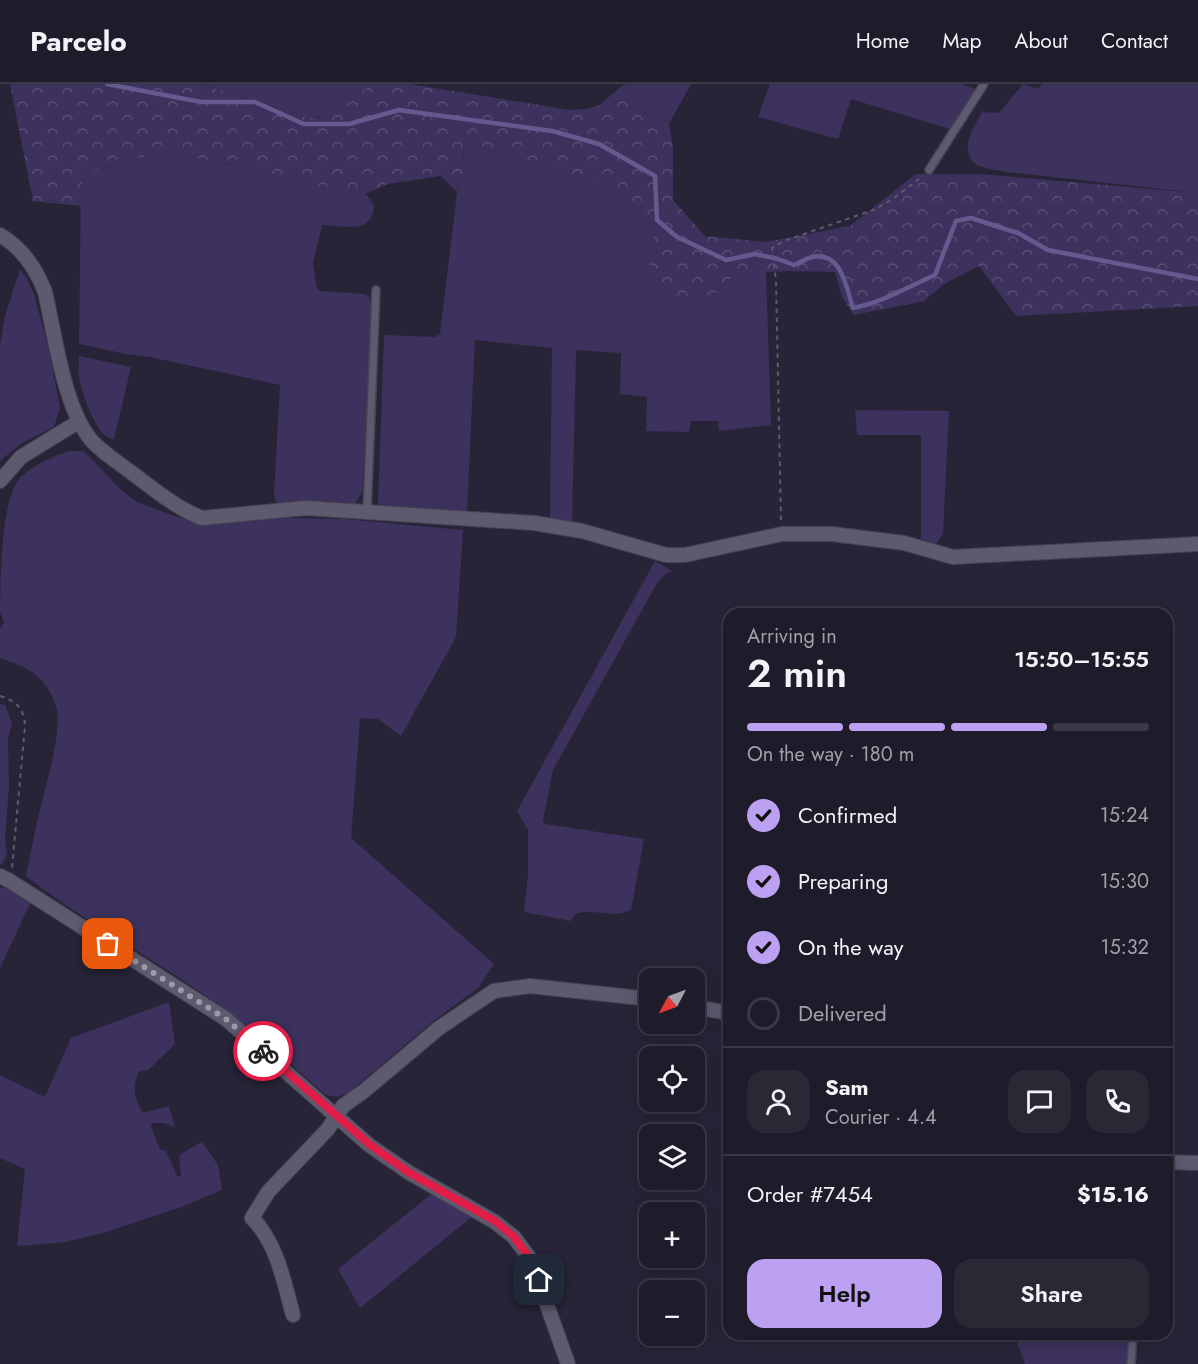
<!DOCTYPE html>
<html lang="en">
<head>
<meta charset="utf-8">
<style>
  body { margin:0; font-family:Jost,sans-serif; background:#2b2836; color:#f1f3f6; height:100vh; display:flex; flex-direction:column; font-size:22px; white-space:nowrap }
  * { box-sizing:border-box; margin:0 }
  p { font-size:20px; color:#a1a1a8 }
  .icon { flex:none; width:33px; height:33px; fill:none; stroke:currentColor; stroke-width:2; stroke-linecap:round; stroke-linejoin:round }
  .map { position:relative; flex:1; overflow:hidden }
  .details { position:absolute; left:723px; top:524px; width:450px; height:732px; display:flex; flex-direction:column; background:#1e1b2a; border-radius:18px; box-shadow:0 3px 15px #0003,0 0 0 2px #3c3947 }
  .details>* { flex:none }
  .needle { width:39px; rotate:229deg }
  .controls { position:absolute; left:639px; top:884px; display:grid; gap:12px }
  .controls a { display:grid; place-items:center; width:66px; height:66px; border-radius:12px; background:#1e1b2a; box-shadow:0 3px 15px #0003,0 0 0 2px #3c3947; font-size:30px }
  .pin { position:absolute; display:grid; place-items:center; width:51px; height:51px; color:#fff; margin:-26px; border-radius:12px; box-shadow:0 3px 9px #0006 }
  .courier { position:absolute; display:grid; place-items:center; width:60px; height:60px; margin:-30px; border:4px solid #e11d48; border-radius:50%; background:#fff; color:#222; box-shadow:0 2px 8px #0007 }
  .head em { font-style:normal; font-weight:600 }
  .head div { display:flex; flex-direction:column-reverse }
  .head { display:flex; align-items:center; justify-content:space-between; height:102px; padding:0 24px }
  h1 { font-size:39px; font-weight:600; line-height:45px }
  .bar { display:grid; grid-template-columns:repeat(4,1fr); gap:9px 6px; align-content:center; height:72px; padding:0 24px }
  .bar i { height:8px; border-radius:4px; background:#3c3947 }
  .bar .on { background:#bca0f2 }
  .bar p { grid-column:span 4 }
  .line { display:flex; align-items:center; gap:15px; padding:0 24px; border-top:2px solid #3c3947 }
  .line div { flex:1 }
  .round { display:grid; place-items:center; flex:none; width:63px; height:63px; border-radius:18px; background:#2b2836 }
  ol { padding:0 24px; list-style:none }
  li { display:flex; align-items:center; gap:18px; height:66px }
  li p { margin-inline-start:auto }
  li .icon { padding:6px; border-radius:50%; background:#bca0f2; color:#111; stroke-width:4 }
  li:last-child { color:#a1a1a8 }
  li i { width:33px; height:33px; border:3px solid #3c3947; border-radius:50% }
  .action { display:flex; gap:12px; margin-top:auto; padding:12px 24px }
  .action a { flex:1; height:69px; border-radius:18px; background:#bca0f2; color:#111; font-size:24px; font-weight:600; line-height:69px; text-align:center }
  .action a+a { background:#2b2836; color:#f1f3f6 }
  header { display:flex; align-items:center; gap:36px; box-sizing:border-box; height:84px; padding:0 30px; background:#1e1b2a; border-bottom:2px solid #3c3947 }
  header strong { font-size:28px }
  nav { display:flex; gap:33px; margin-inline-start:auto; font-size:21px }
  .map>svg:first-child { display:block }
  .green { fill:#3c325d }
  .forest { fill:url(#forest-crowns) }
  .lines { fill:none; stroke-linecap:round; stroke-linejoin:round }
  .stream { stroke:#655a8f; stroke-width:4.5 }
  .lane-casing { stroke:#454252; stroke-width:10 }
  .street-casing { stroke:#454252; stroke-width:16 }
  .path { stroke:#5d5a6c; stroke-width:2; stroke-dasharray:4.5 4.5; stroke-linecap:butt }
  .lane { stroke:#5d596f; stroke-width:7 }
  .street { stroke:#5d596f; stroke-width:14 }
  .done { stroke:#9b98a8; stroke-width:6; stroke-dasharray:0 10.8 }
  .route { stroke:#e11d48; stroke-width:8 }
</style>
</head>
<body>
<header>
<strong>Parcelo</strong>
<nav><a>Home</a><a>Map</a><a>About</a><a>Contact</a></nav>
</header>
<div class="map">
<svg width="1198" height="1280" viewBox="0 0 1198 1280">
  <defs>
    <pattern id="forest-crowns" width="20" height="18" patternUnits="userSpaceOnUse" patternTransform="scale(1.5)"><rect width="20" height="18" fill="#3c325d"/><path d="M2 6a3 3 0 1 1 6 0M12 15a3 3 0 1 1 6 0" fill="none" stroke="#584f74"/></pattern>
  </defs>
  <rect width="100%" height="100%" fill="#282438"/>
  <!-- green -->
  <g class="green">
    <path d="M200 0H372C355 13 333 35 310 34Z"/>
    <path d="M625 0H691L670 38C652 37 625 19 625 0Z"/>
    <path d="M770 0H962L975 5 950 45 851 15 838 55 758 33Z"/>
    <path d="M1023 0 1038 5 1042 0H1198V109L1006 88C998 86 985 85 977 81 957 67 974 43 982 28L999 29Z"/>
    <path d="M464 57 606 103 627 114 654 146 650 189 708 217 736 189 766 187 771 341 719 347 718 337H691L689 348 646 347 647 313 620 310 621 269 576 266 572 439 550 437 552 264 475 256 467 428 385 422 378 420 384 251 434 253 440 250 457 109 463 91Z"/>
    <path d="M161 68 241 82 294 97 365 109 374 121C373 151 344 142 322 141L313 179 317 205 321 207 364 210 369 213 371 220V250L362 408 355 420 324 417 276 419 274 411 280 301 150 273 126 270 79 260 81 102 85 89Z"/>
    <path d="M20 185 27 195 34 210 49 266 60 324 54 343 20 360 0 377V261L5 232Z"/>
    <path d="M79 272 131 283 114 355C96 355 81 307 79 292 78 285 79 279 79 272Z"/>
    <path d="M855 326 949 327 943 450 936 460 921 455V351H857Z"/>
    <path d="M68 367H84L122 407 137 418 183 435 210 440 286 434 344 435 463 446 456 553 401 652 378 635 360 634 351 754 494 880 478 904 432 938 348 1009 337 1013 326 1011C294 983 262 953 228 928 163 879 90 842 26 792 30 774 33 756 37 738 43 710 65 643 55 619 43 589 28 584 0 574V545L4 538 0 528C1 492 0 422 19 395 32 381 51 374 68 367Z"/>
    <path d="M655 477 672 487 664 491 657 499 553 686 543 737 545 740 644 755 631 826C612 835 594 824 575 830L571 837 524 828 528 790V746L517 727Z"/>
    <path d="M0 620 5 621 12 639 8 656 9 702 5 755 7 770 2 781 0 779Z"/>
    <path d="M6 803 30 820 0 884V804Z"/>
    <path d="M169 918 175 960 148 986 139 988C131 1004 135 1015 143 1029L169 1022 175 1043 164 1039H152L151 1043 160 1065 166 1067 177 1092H181L179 1071 202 1058 218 1081 222 1106 184 1122 106 1148 65 1158 17 1162 25 1085 0 1074V991L45 1013 71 954Z"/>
    <path d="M434 1108 474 1131 360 1224 338 1185Z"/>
    <path d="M1014 1250H1130L1129 1280H1025Z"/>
  </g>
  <!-- forest -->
  <path class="forest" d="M10 0H200L310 34H320L347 19 372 0H410L570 26C606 25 599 18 625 0 625 19 652 37 669 38L673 65V116L705 152 766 158 850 142 916 90H980L1198 109V222L1016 232 979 182 944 200 924 217 854 231 842 213 835 188 794 187 736 189 708 217 677 215 649 189 654 146 627 114 606 103 464 57 463 91 457 108 441 92 388 100 365 110 294 97 241 82 161 68 85 89 81 102V122L33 117Z"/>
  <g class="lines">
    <!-- stream -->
    <path class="stream" d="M107 0 201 18H255L304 40H349L399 26 552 47 599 60 655 92 657 136 677 153 726 176 755 170 778 175 794 181C799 179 806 175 812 173 842 167 846 203 853 224 881 219 908 203 935 191L956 137 971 134 1018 149 1048 166 1198 195"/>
    <!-- lane casing -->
    <g class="lane-casing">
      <g id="lane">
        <path d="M929 86 984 0"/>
        <path d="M367 428 376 206"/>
        <path d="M1131 1280 1133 1250"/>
      </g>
    </g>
    <!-- street casing -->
    <g class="street-casing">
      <g id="street">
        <path d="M0 151C22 164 36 184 45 208 55 251 64 325 92 357 105 371 121 380 136 392 156 407 178 425 202 434L306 424 534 439 582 447 666 471H685L782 450H832L904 459 953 473 1198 460"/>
        <path d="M0 397 21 373 78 338"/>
        <path d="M0 792 10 797 226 935 369 1061 408 1088 495 1138 514 1153 531 1176 568 1280"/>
        <path d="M694 923 729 929"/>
        <path d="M1167 1078 1198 1079"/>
        <path d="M293 1231C284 1198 277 1159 252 1134L268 1108 328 1045 343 1022 364 1007 439 944 494 907 530 902 650 915"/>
      </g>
    </g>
    <!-- path -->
    <g class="path">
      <path d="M781 436 776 197 772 164 784 157 876 125 894 114 923 92"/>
      <path d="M0 612C16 617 24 624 25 642L12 784"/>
    </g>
    <!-- lane -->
    <use href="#lane" class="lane"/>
    <!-- street -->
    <use href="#street" class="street"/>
  </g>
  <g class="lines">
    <!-- done -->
    <path class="done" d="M108 860 226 935 263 967"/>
    <!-- route -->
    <path class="route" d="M263 967 369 1060 408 1088 495 1137 514 1153 531 1176 539 1196"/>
  </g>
</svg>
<div class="controls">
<a><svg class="needle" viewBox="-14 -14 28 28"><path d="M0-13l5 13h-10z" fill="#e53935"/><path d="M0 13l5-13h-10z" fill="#a1a1a8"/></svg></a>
<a><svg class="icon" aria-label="locate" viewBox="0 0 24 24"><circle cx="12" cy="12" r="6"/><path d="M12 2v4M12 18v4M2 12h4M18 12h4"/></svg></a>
<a><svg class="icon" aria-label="layers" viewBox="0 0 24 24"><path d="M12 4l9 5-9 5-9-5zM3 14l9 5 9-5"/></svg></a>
<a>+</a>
<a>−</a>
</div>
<div class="pin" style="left:108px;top:860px;background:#ea580c"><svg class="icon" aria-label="bag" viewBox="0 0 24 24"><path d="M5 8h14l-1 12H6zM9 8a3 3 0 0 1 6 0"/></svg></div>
<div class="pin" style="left:539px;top:1196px;background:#1f2937"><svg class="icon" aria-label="home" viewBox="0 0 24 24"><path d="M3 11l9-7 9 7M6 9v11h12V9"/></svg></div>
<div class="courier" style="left:263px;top:967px"><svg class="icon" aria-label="bike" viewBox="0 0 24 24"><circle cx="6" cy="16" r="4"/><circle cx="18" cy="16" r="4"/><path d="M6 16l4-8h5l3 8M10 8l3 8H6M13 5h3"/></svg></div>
<section class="details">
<div class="head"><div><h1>2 min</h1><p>Arriving in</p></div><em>15:50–15:55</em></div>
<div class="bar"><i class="on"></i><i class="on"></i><i class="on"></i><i></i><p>On the way · 180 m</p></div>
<ol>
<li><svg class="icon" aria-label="check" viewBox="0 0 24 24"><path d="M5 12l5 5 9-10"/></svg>Confirmed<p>15:24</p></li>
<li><svg class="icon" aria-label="check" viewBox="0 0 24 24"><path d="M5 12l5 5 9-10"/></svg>Preparing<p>15:30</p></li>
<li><svg class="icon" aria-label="check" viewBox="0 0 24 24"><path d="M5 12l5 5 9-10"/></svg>On the way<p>15:32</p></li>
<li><i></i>Delivered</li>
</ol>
<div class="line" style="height:108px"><a class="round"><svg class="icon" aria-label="person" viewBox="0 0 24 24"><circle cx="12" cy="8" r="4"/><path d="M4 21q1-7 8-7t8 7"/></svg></a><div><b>Sam</b><p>Courier · 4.4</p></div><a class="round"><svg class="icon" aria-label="chat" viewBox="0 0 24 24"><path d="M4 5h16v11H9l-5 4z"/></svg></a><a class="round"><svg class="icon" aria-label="phone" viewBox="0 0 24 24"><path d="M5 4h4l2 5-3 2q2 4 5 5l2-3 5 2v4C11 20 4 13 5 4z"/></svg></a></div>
<div class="line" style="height:78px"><div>Order #7454</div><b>$15.16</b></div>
<div class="action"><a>Help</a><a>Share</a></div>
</section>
</div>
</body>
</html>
